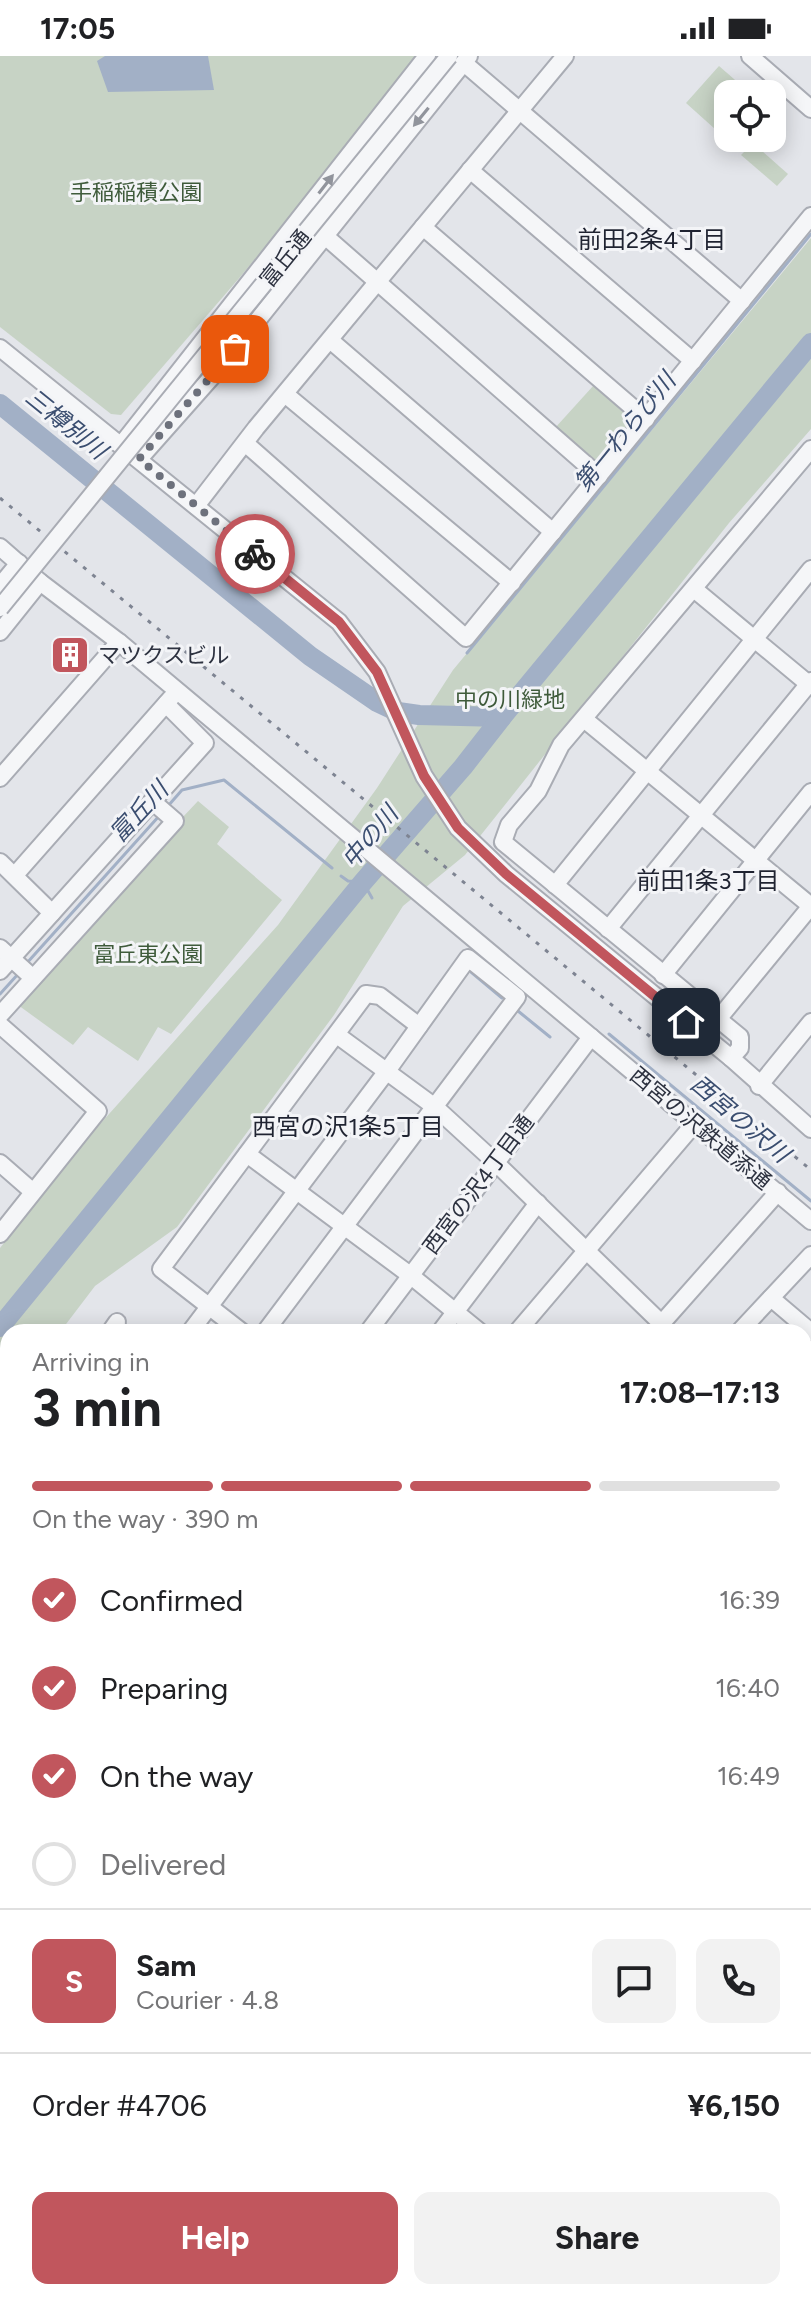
<!DOCTYPE html>
<html lang="en">
<head>
<meta charset="utf-8">
<style>
  body { margin:0; font-family:Figtree,"Noto Sans JP",sans-serif; background:#f2f2f2; color:#202124; height:100vh; display:flex; flex-direction:column; font-size:30px; white-space:nowrap }
  * { box-sizing:border-box; margin:0 }
  p { font-size:26px; color:#757577 }
  .icon { flex:none; width:44px; height:44px; fill:none; stroke:currentColor; stroke-width:2; stroke-linecap:round; stroke-linejoin:round }
  .map { position:relative; flex:1; overflow:hidden }
  .drawer { position:absolute; left:0px; top:1268px; width:812px; height:976px; display:flex; flex-direction:column; background:#fff; border-radius:24px 24px 0 0; box-shadow:0 4px 20px #0003 }
  .drawer>* { flex:none }
  .buttons { position:absolute; left:714px; top:24px; display:grid; gap:16px }
  .buttons a { display:grid; place-items:center; width:72px; height:72px; border-radius:16px; background:#fff; box-shadow:0 4px 20px #0003; font-size:40px }
  .pin { position:absolute; display:grid; place-items:center; width:68px; height:68px; color:#fff; margin:-34px; border-radius:16px; box-shadow:0 4px 12px #0006 }
  .courier { position:absolute; display:grid; place-items:center; width:80px; height:80px; margin:-40px; border:6px solid #c1565d; border-radius:50%; background:#fff; color:#222; box-shadow:0 2px 10px #0007 }
  .summary em { font-style:normal; font-weight:700 }
  .summary div { display:flex; flex-direction:column-reverse }
  .summary { display:flex; align-items:center; justify-content:space-between; height:136px; padding:0 32px }
  h1 { font-size:52px; font-weight:700; line-height:60px }
  .bar { display:grid; grid-template-columns:repeat(4,1fr); gap:12px 8px; align-content:center; height:96px; padding:0 32px }
  .bar i { height:10px; border-radius:6px; background:#e0e0e0 }
  .bar .selected { background:#c1565d }
  .bar p { grid-column:span 4 }
  .line { display:flex; align-items:center; gap:20px; padding:0 32px; border-top:2px solid #e0e0e0 }
  .line div { flex:1 }
  .round { display:grid; place-items:center; flex:none; width:84px; height:84px; border-radius:16px; background:#f2f2f2 }
  ol { padding:0 32px; list-style:none }
  li { display:flex; align-items:center; gap:24px; height:88px }
  li p { margin-inline-start:auto }
  li .icon { padding:8px; border-radius:50%; background:#c1565d; color:#fff; stroke-width:4 }
  li:last-child { color:#757577 }
  li i { width:44px; height:44px; border:4px solid #e0e0e0; border-radius:50% }
  .button { display:flex; gap:16px; margin-top:auto; padding:16px 32px }
  .button a { flex:1; height:92px; border-radius:16px; background:#c1565d; color:#fff; font-size:32px; font-weight:700; line-height:92px; text-align:center }
  .button a+a { background:#f2f2f2; color:#202124 }
  .status { display:flex; justify-content:space-between; align-items:center; height:56px; padding:0 40px; background:#fff; direction:ltr }
  .status svg { height:22px; fill:currentColor }
  .map>svg:first-child { display:block }
  .green { fill:#c7d3c5 }
  .water { fill:#a2b0c6 }
  .lines { fill:none; stroke-linecap:round; stroke-linejoin:round }
  .stream { stroke:#a2b0c6; stroke-width:3 }
  .river { stroke:#a2b0c6; stroke-width:20 }
  .minor-casing { stroke:#a9acb4; stroke-width:20 }
  .minor { stroke:#f5f6f8; stroke-width:16 }
  .rail { stroke:#7e8492; stroke-width:3; stroke-dasharray:4 8; stroke-linecap:butt }
  .minor-bridge-casing { stroke:#a9acb4; stroke-width:20; stroke-linecap:butt }
  .minor-bridge { stroke:#f5f6f8; stroke-width:16 }
  .oneway { fill:#91949c }
  .done { stroke:#6d717c; stroke-width:8; stroke-dasharray:0 14.4 }
  .route { stroke:#c1565d; stroke-width:10 }
  .labels { text-anchor:middle; stroke-width:6; stroke-linejoin:round; paint-order:stroke }
  .park-label { font-size:22px; fill:#3f5b3b; stroke:#f3f4f7 }
  .street-label { font-size:22px; fill:#2d3240; stroke:#f3f4f7 }
  .poi-label { font-size:22px; fill:#2d3240; stroke:#f3f4f7; text-anchor:start }
  .neighbourhood-label { font-size:24px; fill:#1f2331; stroke:#f3f4f7 }
  .water-label { font-size:24px; font-style:italic; fill:#3b4e70; stroke:#f3f4f7 }
</style>
</head>
<body>
<div class="status"><b>17:05</b><svg viewBox="0 0 49 12"><path d="M0 12V9h3v3zM5 12V6h3v6zM10 12V3h3v9zM15 12V0h3v12zM26 1h20v11H26zM47 4h2v5h-2z"/></svg></div>
<div class="map">
<svg width="811" height="2244" viewBox="0 0 811 2244">
  <rect width="100%" height="100%" fill="#e3e5ea"/>
  <!-- green -->
  <g class="green">
    <path d="M0 0H423L241 220 121 359 111 358 0 271Z"/>
    <path d="M719 10 742 30 734 38H728L725 47V62L715 73 686 47Z"/>
    <path d="M753 87 788 118 777 130 741 99Z"/>
    <path d="M811 182V373L729 467 465 799 403 850 334 959 177 1171 95 1230 60 1276H8V1348L0 1359V1192L84 1086 278 869 377 732 453 614Z"/>
    <path d="M594 329 631 363 630 368 600 407H593L555 372Z"/>
    <path d="M198 745 229 771 217 788 282 844 171 978 158 971 138 1005 88 971 73 989 18 949 98 851Z"/>
    <path d="M0 1672 8 1673 7 1753 0 1752Z"/>
    <path d="M811 2078V2143L804 2137V2088Z"/>
  </g>
  <!-- water -->
  <path class="water" d="M105 0H208L214 34 108 36 97 5Z"/>
  <g class="lines">
    <!-- stream -->
    <g class="stream">
      <path d="M467 597 811 178"/>
      <path d="M168 750 182 734 224 724 332 812"/>
      <path d="M341 820 348 825 363 826 372 842"/>
      <path d="M26 908 160 759"/>
      <path d="M471 916 502 942"/>
      <path d="M0 938 19 917"/>
      <path d="M518 955 550 981"/>
      <path d="M609 978 811 1145"/>
    </g>
    <!-- river -->
    <g class="river">
      <path d="M0 348 310 600 377 646 398 656 419 659 502 661"/>
      <path d="M0 1271 363 826 463 711 502 661 811 287"/>
    </g>
    <!-- minor casing -->
    <g class="minor-casing">
      <g id="minor">
        <path d="M750 0 811 53"/>
        <path d="M464 7 742 245"/>
        <path d="M470 114 693 305"/>
        <path d="M423 171 646 363"/>
        <path d="M325 180 599 420"/>
        <path d="M330 284 553 476"/>
        <path d="M0 292 339 566 377 616 424 720 458 772 506 818 731 1002 811 1073"/>
        <path d="M285 338 512 527"/>
        <path d="M245 387 466 582 811 160"/>
        <path d="M122 388 427 0"/>
        <path d="M139 403 217 315 469 0"/>
        <path d="M196 450 256 372 565 0"/>
        <path d="M0 491 40 526 119 586 811 1165"/>
        <path d="M0 530 19 507"/>
        <path d="M694 533 811 630"/>
        <path d="M0 576 40 526"/>
        <path d="M584 663 811 850"/>
        <path d="M0 722 119 586"/>
        <path d="M0 806 52 857"/>
        <path d="M15 819 171 642"/>
        <path d="M555 829 811 513"/>
        <path d="M608 873 811 625"/>
        <path d="M0 892 33 922"/>
        <path d="M0 915 205 687 166 648"/>
        <path d="M663 919 811 736"/>
        <path d="M0 959 175 765 152 745"/>
        <path d="M719 962 811 850"/>
        <path d="M0 969 98 1055 0 1178"/>
        <path d="M337 979 435 1051 495 1106 661 1267"/>
        <path d="M731 1002 740 992V981L503 786 509 769 538 735 561 689 811 393"/>
        <path d="M759 1030 811 966"/>
        <path d="M247 1098 410 1219 480 1276"/>
        <path d="M0 1107 32 1135"/>
        <path d="M771 1242 811 1276"/>
        <path d="M110 1276 117 1266"/>
        <path d="M190 1276 387 1015 468 902 517 941 265 1276"/>
        <path d="M242 1276 161 1213 366 938 380 940 419 970"/>
        <path d="M368 1276 591 981"/>
        <path d="M440 1276 538 1147"/>
        <path d="M517 1276 695 1067"/>
        <path d="M654 1276 778 1136"/>
        <path d="M739 1276 811 1199"/>
        <path d="M804 1311 811 1301"/>
        <path d="M0 1437 8 1425"/>
        <path d="M0 1508 8 1517"/>
        <path d="M0 1531 8 1538"/>
        <path d="M804 1559 811 1550"/>
        <path d="M804 1585 811 1577"/>
        <path d="M0 1592 8 1586"/>
        <path d="M804 1615 811 1606"/>
        <path d="M0 1632 8 1643"/>
        <path d="M804 1716 811 1707"/>
        <path d="M0 1779 8 1768"/>
        <path d="M804 1828 811 1819"/>
        <path d="M0 1855 8 1869"/>
        <path d="M804 1890 811 1895"/>
        <path d="M0 1904 8 1900"/>
        <path d="M804 1961 811 1966"/>
        <path d="M0 2036 8 2051"/>
        <path d="M804 2070 811 2060"/>
        <path d="M0 2137 8 2133"/>
        <path d="M804 2148 811 2154"/>
        <path d="M0 2223 11 2244"/>
        <path d="M109 2236 113 2244"/>
        <path d="M219 2236 220 2244"/>
        <path d="M235 2236 236 2244"/>
        <path d="M321 2236 332 2244"/>
        <path d="M475 2236 484 2244"/>
        <path d="M781 2236 791 2244"/>
        <path d="M161 2244 175 2236"/>
        <path d="M265 2244 272 2236"/>
        <path d="M407 2244 413 2236"/>
        <path d="M535 2244 541 2236"/>
        <path d="M669 2244 675 2236"/>
        <path d="M753 2244 760 2236"/>
      </g>
    </g>
    <!-- minor -->
    <use href="#minor" class="minor"/>
    <!-- rail -->
    <path class="rail" d="M0 442 811 1114"/>
    <!-- minor-bridge casing -->
    <g class="minor-bridge-casing">
      <path id="minor-bridge" d="M0 552 449 0"/>
    </g>
    <!-- minor-bridge -->
    <use href="#minor-bridge" class="minor-bridge"/>
  </g>
  <!-- one-way arrows -->
  <defs><path id="oneway-solid" d="M-6-.8H1V-3.2L6.5 0L1 3.2V.8H-6Z" transform="scale(2)"/></defs>
  <g class="oneway">
    <use href="#oneway-solid" transform="translate(421 61) rotate(129)"/>
    <use href="#oneway-solid" transform="translate(326 128) rotate(-52)"/>
  </g>
  <g class="lines">
    <!-- done -->
    <path class="done" d="M235 293 139 403 255 498"/>
    <!-- route -->
    <path class="route" d="M255 498 339 566 377 616 424 720 458 772 506 818 686 966"/>
  </g>
  <!-- icons -->
  <defs>
    <g id="building-square" transform="scale(2)"><rect x="-9" y="-9" width="18" height="18" rx="4" fill="#c1565d" stroke="#f3f4f7"/><path d="M-4-6H4V6H1V3H-1V6H-4ZM-2.5-4.3h1.7v1.8h-1.7ZM.8-4.3h1.7v1.8H.8ZM-2.5-1h1.7V.8h-1.7ZM.8-1h1.7V.8H.8Z" fill="#fff"/></g>
  </defs>
  <g fill-rule="evenodd">
    <use href="#building-square" x="70" y="599"/>
  </g>
  <g class="labels">
    <!-- park labels -->
    <g class="park-label">
      <text x="136" y="144">手稲稲積公園</text>
      <text x="510" y="651">中の川緑地</text>
      <text x="148" y="906">富丘東公園</text>
    </g>
    <!-- street labels -->
    <g class="street-label">
      <text transform="translate(285 202) rotate(-51)" y="8">富丘通</text>
      <text transform="translate(701 1072) rotate(40)" y="8">西宮の沢鉄道添通</text>
      <text transform="translate(478 1128) rotate(-53)" y="8">西宮の沢4丁目通</text>
    </g>
    <!-- poi labels -->
    <g class="poi-label">
      <text x="98" y="607">マツクスビル</text>
    </g>
    <!-- neighbourhood labels -->
    <g class="neighbourhood-label">
      <text x="652" y="192">前田2条4丁目</text>
      <text x="708" y="833">前田1条3丁目</text>
      <text x="348" y="1079">西宮の沢1条5丁目</text>
    </g>
    <!-- water labels -->
    <g class="water-label">
      <text transform="translate(66 368) rotate(39)" y="8">三樽別川</text>
      <text transform="translate(625 376) rotate(-51)" y="8">第一わらび川</text>
      <text transform="translate(139 756) rotate(-47)" y="8">富丘川</text>
      <text transform="translate(370 781) rotate(-50)" y="8">中の川</text>
      <text transform="translate(740 1063) rotate(40)" y="8">西宮の沢川</text>
    </g>
  </g>
</svg>
<div class="buttons">
<a><svg class="icon" aria-label="locate" viewBox="0 0 24 24"><circle cx="12" cy="12" r="6"/><path d="M12 2v4M12 18v4M2 12h4M18 12h4"/></svg></a>
</div>
<div class="pin" style="left:235px;top:293px;background:#ea580c"><svg class="icon" aria-label="bag" viewBox="0 0 24 24"><path d="M5 8h14l-1 12H6zM9 8a3 3 0 0 1 6 0"/></svg></div>
<div class="pin" style="left:686px;top:966px;background:#1f2937"><svg class="icon" aria-label="home" viewBox="0 0 24 24"><path d="M3 11l9-7 9 7M6 9v11h12V9"/></svg></div>
<div class="courier" style="left:255px;top:498px"><svg class="icon" aria-label="bike" viewBox="0 0 24 24"><circle cx="6" cy="16" r="4"/><circle cx="18" cy="16" r="4"/><path d="M6 16l4-8h5l3 8M10 8l3 8H6M13 5h3"/></svg></div>
<section class="drawer">
<div class="summary"><div><h1>3 min</h1><p>Arriving in</p></div><em>17:08–17:13</em></div>
<div class="bar"><i class="selected"></i><i class="selected"></i><i class="selected"></i><i></i><p>On the way · 390 m</p></div>
<ol>
<li><svg class="icon" aria-label="check" viewBox="0 0 24 24"><path d="M5 12l5 5 9-10"/></svg>Confirmed<p>16:39</p></li>
<li><svg class="icon" aria-label="check" viewBox="0 0 24 24"><path d="M5 12l5 5 9-10"/></svg>Preparing<p>16:40</p></li>
<li><svg class="icon" aria-label="check" viewBox="0 0 24 24"><path d="M5 12l5 5 9-10"/></svg>On the way<p>16:49</p></li>
<li><i></i>Delivered</li>
</ol>
<div class="line" style="height:144px"><b class="round" style="background:#c1565d;color:#fff">S</b><div><b>Sam</b><p>Courier · 4.8</p></div><a class="round"><svg class="icon" aria-label="chat" viewBox="0 0 24 24"><path d="M4 5h16v11H9l-5 4z"/></svg></a><a class="round"><svg class="icon" aria-label="phone" viewBox="0 0 24 24"><path d="M5 4h4l2 5-3 2q2 4 5 5l2-3 5 2v4C11 20 4 13 5 4z"/></svg></a></div>
<div class="line" style="height:104px"><div>Order #4706</div><b>¥6,150</b></div>
<div class="button"><a>Help</a><a>Share</a></div>
</section>
</div>
</body>
</html>
